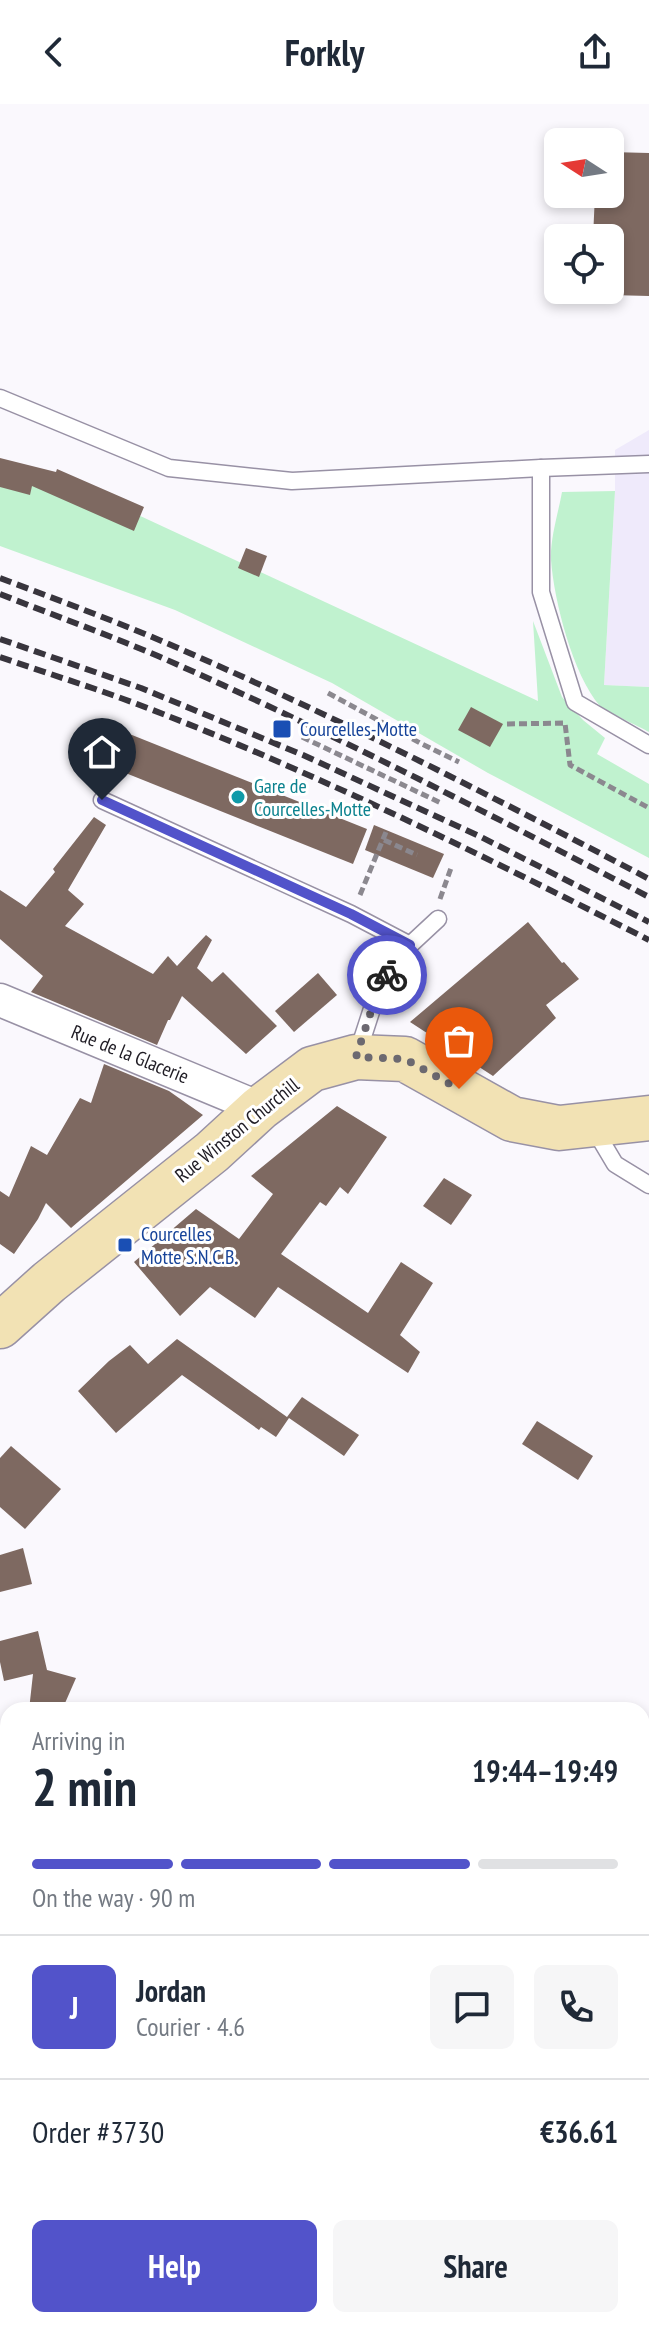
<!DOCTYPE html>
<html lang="en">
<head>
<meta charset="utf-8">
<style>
  body { margin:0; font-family:"PT Sans Narrow",sans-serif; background:#f6f6f7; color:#1f2937; height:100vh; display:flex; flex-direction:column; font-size:30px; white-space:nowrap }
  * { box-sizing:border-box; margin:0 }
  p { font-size:26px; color:#747a83 }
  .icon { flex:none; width:44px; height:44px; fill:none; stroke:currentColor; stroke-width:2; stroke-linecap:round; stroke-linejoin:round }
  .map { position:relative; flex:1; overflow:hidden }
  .panel { position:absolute; left:0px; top:1598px; width:650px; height:626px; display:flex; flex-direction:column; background:#fff; border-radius:24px 24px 0 0; box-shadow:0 4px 12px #0003 }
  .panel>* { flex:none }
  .needle { width:52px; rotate:282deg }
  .tools { position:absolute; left:544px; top:24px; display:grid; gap:16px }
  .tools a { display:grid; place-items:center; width:80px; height:80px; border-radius:12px; background:#fff; box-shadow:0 4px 12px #0003; font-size:40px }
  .pin { position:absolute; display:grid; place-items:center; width:68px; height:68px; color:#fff; margin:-82px -34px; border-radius:50% 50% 50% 0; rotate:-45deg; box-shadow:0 0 8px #0007 }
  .pin .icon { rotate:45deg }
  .courier { position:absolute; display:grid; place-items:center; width:80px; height:80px; margin:-40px; border:6px solid #5253ca; border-radius:50%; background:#fff; color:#222; box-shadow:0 2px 10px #0007 }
  .summary em { font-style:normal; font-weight:600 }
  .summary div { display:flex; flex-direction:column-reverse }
  .summary { display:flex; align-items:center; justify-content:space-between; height:136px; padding:0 32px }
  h1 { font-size:52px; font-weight:600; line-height:60px }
  .bar { display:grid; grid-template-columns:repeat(4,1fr); gap:12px 8px; align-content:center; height:96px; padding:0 32px }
  .bar i { height:10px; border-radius:6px; background:#e0e1e3 }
  .bar .selected { background:#5253ca }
  .bar p { grid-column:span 4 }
  .line { display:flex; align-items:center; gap:20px; padding:0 32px; border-top:2px solid #e0e1e3 }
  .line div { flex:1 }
  .round { display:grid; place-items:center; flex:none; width:84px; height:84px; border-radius:12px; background:#f6f6f7 }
  .primary-button { display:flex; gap:16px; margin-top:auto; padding:16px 32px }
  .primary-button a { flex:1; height:92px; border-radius:12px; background:#5253ca; color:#fff; font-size:32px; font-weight:600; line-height:92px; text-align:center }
  .primary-button a+a { background:#f6f6f7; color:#1f2937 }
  header { display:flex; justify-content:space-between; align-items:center; height:104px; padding:0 32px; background:#fff; font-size:36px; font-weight:600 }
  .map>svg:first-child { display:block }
  .built { fill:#efeafb }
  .green { fill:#c0f2cf }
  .building { fill:#7e6961 }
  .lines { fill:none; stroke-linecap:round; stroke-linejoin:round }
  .lane-casing { stroke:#9891a5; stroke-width:19 }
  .street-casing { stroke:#9891a5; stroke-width:35 }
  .secondary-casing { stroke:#9891a5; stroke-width:47 }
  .path { stroke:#8b888f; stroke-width:5; stroke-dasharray:8 4; stroke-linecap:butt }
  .lane { stroke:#fff; stroke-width:16 }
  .street { stroke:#fff; stroke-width:32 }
  .secondary { stroke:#f2e2b4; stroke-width:44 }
  .rail { stroke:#38353d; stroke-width:6; stroke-dasharray:12 6; stroke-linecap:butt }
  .done { stroke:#6c6970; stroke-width:8; stroke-dasharray:0 14.4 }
  .route { stroke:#5253ca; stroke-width:10 }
  .transit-dot { fill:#1a4fb4; stroke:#fff; stroke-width:3 }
  .culture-dot { fill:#0f9aa8; stroke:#fff; stroke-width:3 }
  .labels { text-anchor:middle; stroke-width:6; stroke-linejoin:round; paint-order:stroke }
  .transit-label { font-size:20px; fill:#164399; stroke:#fff; text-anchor:start }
  .culture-label { font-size:20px; fill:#0d838f; stroke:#fff; text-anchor:start }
  .street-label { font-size:20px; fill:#1f1c24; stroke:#fff }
</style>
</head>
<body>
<header><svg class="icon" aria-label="back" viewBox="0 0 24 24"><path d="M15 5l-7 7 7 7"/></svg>Forkly<svg class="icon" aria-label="share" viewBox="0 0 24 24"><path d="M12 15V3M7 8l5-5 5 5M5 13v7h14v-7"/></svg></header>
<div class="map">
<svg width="649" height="2223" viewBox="0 0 649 2223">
  <rect width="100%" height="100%" fill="#faf8fd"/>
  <!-- built -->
  <path class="built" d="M649 326V583L604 581 615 387V346Z"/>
  <!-- green -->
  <g class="green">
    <path d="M0 371 136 410 538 597 533 517 562 593 583 616 605 634 597 650 649 680V754L488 669 332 579 175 506 0 442Z"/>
    <path d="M615 387 604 581 649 583V628C640 623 604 606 600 602 573 571 554 497 551 456 550 435 558 410 562 388Z"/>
  </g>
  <!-- building -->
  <g class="building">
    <path d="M610 48 649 49V192L610 191V134H593L595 90H610Z"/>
    <path d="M0 354 56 368 57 365 144 403 134 427 32 382 30 391 0 383Z"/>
    <path d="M246 444 267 452 259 473 238 464Z"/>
    <path d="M471 603 503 620 490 643 458 626Z"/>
    <path d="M127 629 367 725 353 760 113 664Z"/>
    <path d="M94 713 106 721 68 786 84 800 65 822 153 870 168 852 177 862 206 831 212 836 197 864 212 878 223 868 277 922 246 950 182 892 170 916H168L157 941 31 888 43 872 0 835V786L26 803 55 768 53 765Z"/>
    <path d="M374 721 444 750 433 774 365 746Z"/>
    <path d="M528 818 562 859 564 858 579 875 546 901 556 914 493 972 410 918Z"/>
    <path d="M318 869 337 891 294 928 275 907Z"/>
    <path d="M104 960 169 987 203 1011 71 1124 46 1099 38 1115 14 1150 0 1140V1087L9 1093 31 1042 47 1051 80 994 91 999Z"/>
    <path d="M337 1002 387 1033 348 1090 340 1083 326 1102 320 1098 281 1150 368 1209 401 1158 433 1179 400 1231 420 1248 408 1269 278 1183 255 1214 210 1183 180 1212 134 1158 196 1105 239 1135 273 1090 251 1072Z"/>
    <path d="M444 1074 472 1091 451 1121 423 1102Z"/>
    <path d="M177 1235 287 1313 302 1293 359 1331 344 1352 289 1314 276 1333 261 1323 259 1326 182 1271 116 1329 78 1287 109 1257 130 1241 148 1260Z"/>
    <path d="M537 1317 593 1352 578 1376 522 1340Z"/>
    <path d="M11 1342 61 1385 25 1425 0 1403V1354Z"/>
    <path d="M23 1444 32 1480 0 1488V1451Z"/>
    <path d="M38 1527 47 1566 76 1574 62 1606H29L33 1570 4 1577 0 1558V1537Z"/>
  </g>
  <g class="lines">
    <!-- lane casing -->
    <g class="lane-casing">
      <g id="lane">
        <path d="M0 294 169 364 292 377 541 364 649 360"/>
        <path d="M541 364V488L575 598 649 641"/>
        <path d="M102 696 351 810 410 841"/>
        <path d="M357 951 380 880 410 841 438 815"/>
        <path d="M593 1023 615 1060 649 1081"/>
      </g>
    </g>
    <!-- street casing -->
    <g class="street-casing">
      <path id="street" d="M0 896 260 1004"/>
    </g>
    <!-- secondary casing -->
    <g class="secondary-casing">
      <path id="secondary" d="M0 1222 49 1178 212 1048 260 1004 312 965 356 953 405 955 512 1015 559 1024 649 1014"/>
    </g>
    <!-- path -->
    <g class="path">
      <path d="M328 589 420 639 459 658"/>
      <path d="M507 620 565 619 570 661 649 704"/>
      <path d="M302 633 441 699"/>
      <path d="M384 736 417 751"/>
      <path d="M360 791 386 728"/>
      <path d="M440 795 451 764"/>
    </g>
    <!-- lane -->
    <use href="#lane" class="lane"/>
    <!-- street -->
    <use href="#street" class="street"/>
    <!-- secondary -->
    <use href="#secondary" class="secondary"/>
    <!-- rail -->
    <g class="rail">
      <path d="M0 474C55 495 110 515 164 538 329 609 490 691 649 775"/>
      <path d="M0 490C53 511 106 530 158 552 325 625 487 709 649 793"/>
      <path d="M0 535 141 584 303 651 481 733 649 818"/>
      <path d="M0 553C46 569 92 583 137 600 313 667 482 751 649 836"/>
    </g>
  </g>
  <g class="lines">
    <!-- done -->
    <path class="done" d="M387 871 380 880 356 953 405 955 459 985"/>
    <!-- route -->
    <path class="route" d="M102 696 351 810 410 841 387 871"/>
  </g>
  <!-- markers -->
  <g class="transit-dot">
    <rect x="272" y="615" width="20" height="20" rx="4"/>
    <rect x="117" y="1133" width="16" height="16" rx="4"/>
  </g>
  <circle class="culture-dot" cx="238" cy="693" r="8"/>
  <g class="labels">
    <!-- transit labels -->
    <g class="transit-label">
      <text x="300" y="632">Courcelles-Motte</text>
      <text x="141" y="1137">Courcelles<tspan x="141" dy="23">Motte S.N.C.B.</tspan></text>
    </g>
    <!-- culture labels -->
    <g class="culture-label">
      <text x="254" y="689">Gare de<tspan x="254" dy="23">Courcelles-Motte</tspan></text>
    </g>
    <!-- street labels -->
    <g class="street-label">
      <text transform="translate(130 950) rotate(22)" y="7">Rue de la Glacerie</text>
      <text transform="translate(237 1026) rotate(-39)" y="7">Rue Winston Churchill</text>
    </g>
  </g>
</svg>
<div class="tools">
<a><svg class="needle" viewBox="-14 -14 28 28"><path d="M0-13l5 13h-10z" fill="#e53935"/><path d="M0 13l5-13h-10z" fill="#747a83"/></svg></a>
<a><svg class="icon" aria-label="locate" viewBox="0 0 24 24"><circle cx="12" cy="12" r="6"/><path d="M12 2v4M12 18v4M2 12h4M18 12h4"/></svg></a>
</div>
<div class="pin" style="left:459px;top:985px;background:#ea580c"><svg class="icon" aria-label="bag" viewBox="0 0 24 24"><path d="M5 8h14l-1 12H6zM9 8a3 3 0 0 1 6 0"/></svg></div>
<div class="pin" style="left:102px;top:696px;background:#1f2937"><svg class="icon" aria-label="home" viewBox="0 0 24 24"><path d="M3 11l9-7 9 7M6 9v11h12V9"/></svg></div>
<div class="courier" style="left:387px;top:871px"><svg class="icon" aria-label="bike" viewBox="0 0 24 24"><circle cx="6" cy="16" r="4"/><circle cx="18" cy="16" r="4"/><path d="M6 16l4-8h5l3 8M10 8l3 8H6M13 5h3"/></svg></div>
<section class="panel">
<div class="summary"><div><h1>2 min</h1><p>Arriving in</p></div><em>19:44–19:49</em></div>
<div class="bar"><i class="selected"></i><i class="selected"></i><i class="selected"></i><i></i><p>On the way · 90 m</p></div>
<div class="line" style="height:144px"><b class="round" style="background:#5253ca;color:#fff">J</b><div><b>Jordan</b><p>Courier · 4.6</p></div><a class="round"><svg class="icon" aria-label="chat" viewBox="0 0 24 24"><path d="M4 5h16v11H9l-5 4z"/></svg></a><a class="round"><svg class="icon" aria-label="phone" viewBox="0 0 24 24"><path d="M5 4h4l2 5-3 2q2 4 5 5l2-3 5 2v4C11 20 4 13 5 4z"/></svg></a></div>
<div class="line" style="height:104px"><div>Order #3730</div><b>€36.61</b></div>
<div class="primary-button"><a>Help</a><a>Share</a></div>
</section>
</div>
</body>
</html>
